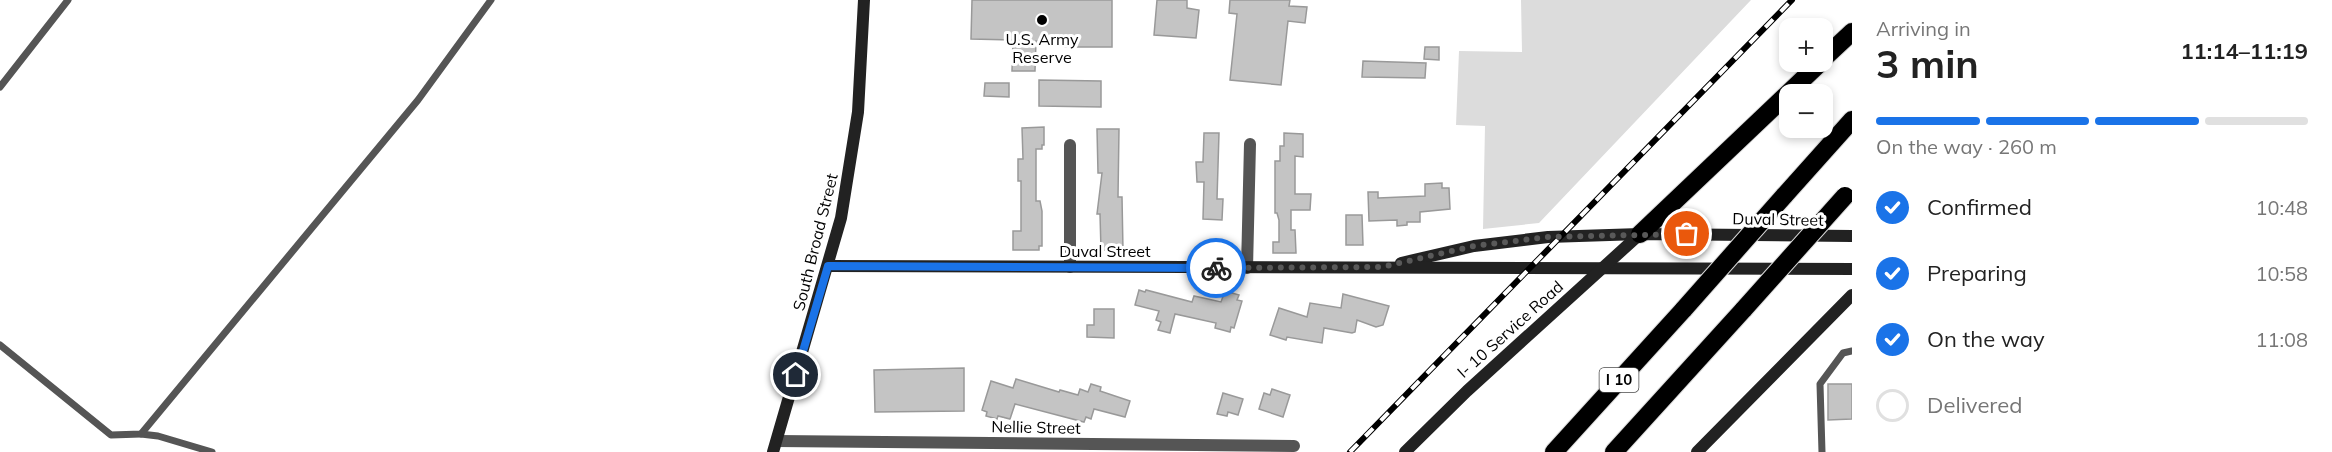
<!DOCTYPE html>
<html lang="en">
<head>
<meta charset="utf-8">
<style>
  body { margin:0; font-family:Mulish,sans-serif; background:#f6f6f6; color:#222; height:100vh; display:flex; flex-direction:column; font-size:22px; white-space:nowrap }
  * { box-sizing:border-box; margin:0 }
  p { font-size:20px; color:#767676 }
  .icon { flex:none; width:33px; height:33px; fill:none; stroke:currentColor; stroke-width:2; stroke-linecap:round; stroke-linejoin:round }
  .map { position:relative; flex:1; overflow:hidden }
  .details { display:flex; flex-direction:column; background:#fff; width:480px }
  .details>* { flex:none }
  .tools { position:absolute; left:1779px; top:18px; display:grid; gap:12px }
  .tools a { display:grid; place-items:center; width:54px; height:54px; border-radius:12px; background:#fff; box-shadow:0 3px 9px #0003; font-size:30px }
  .pin { position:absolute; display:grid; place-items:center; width:51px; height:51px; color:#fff; margin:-26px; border:3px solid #fff; border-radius:50%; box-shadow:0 2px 6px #0007 }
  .courier { position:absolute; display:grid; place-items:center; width:60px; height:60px; margin:-30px; border:4px solid #1a73e8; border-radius:50%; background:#fff; color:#222; box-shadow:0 2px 8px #0007 }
  .head em { font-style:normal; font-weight:700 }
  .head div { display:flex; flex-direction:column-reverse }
  .head { display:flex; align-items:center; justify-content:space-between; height:102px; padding:0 24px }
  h1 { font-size:39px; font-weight:700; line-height:45px }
  .bar { display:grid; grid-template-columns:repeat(4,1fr); gap:9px 6px; align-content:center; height:72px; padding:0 24px }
  .bar i { height:8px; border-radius:4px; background:#e0e0e0 }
  .bar .selected { background:#1a73e8 }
  .bar p { grid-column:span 4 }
  ol { padding:0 24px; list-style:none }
  li { display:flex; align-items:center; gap:18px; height:66px }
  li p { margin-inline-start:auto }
  li .icon { padding:6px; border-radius:50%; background:#1a73e8; color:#fff; stroke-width:4 }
  li:last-child { color:#767676 }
  li i { width:33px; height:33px; border:3px solid #e0e0e0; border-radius:50% }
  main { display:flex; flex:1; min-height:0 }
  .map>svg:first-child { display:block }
  .green { fill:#dcdcdc }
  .building { fill:#c4c4c4; stroke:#999; stroke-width:1.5 }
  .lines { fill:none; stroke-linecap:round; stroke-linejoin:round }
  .highway-casing { stroke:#dbdbdb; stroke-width:20 }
  .lane { stroke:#555; stroke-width:7 }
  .street { stroke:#555; stroke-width:12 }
  .secondary { stroke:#222; stroke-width:12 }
  .highway { stroke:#000; stroke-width:18 }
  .rail-casing { stroke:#000; stroke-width:6 }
  .rail { stroke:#fff; stroke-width:4; stroke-dasharray:11; stroke-linecap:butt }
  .highway-bridge-casing { stroke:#dbdbdb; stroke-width:20; stroke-linecap:butt }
  .highway-bridge { stroke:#000; stroke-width:18 }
  .done { stroke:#595959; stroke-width:6; stroke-dasharray:0 10.8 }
  .route { stroke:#1a73e8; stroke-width:8 }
  .poi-dot { fill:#000; stroke:#fff; stroke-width:2 }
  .labels { text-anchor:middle; stroke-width:6; stroke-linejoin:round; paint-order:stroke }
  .shield { fill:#fff; stroke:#4c4c4c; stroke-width:1.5 }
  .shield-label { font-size:15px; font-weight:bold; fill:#000 }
  .poi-label { font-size:16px; fill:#000; stroke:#fff }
  .street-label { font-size:16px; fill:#000; stroke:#fff }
</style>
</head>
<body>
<main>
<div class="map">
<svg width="1852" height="452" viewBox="0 0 1852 452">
  <rect width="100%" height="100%" fill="#fff"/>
  <!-- green -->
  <path class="green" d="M1521 0H1751L1539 223 1483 229 1485 126 1456 125 1459 51 1522 52Z"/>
  <!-- building -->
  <g class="building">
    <path d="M972 0H1112V47H1065V41H1036L1035 71H1012L1013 40 971 39Z"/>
    <path d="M1157 0H1187V8L1199 10 1196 38 1154 35Z"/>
    <path d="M1230 0H1290L1289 6 1307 7 1305 23 1288 21 1281 85 1230 80 1237 14 1229 13Z"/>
    <path d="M1425 47H1439V60L1424 59Z"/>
    <path d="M1363 61 1426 63 1425 78 1362 77Z"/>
    <path d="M1039 80 1101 81V107L1039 106Z"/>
    <path d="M985 83H1009V97L984 96Z"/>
    <path d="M1044 127V145H1042V149H1036V201H1040L1042 211V246H1039V250H1013V231H1021V181H1018V159H1023L1022 128Z"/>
    <path d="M1097 129H1119L1118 197H1122L1123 250H1101L1100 214H1097L1102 173H1098Z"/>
    <path d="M1204 133H1219L1217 199H1223L1222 220 1203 219 1204 182H1197L1196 162H1203Z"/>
    <path d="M1284 133 1303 134V157L1295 156V194H1311L1310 210H1291V230H1295L1296 253H1273V242H1279V220L1277 213H1275V161H1280V146H1284Z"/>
    <path d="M1442 183V188H1449L1450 209 1420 212V222H1407V225L1397 226V220L1369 221 1368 192H1378V198L1425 196V184Z"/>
    <path d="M1346 215H1362L1363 245H1346Z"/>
    <path d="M1139 290 1145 292 1146 290 1192 302 1194 296 1221 302 1225 291 1239 295 1237 300 1242 301 1234 328 1231 327 1230 332 1215 328 1216 323 1175 314 1170 333 1158 330 1161 322 1156 320 1159 311 1135 305Z"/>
    <path d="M1343 294 1389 306 1383 325 1376 327 1357 320 1355 332 1352 333 1324 328 1322 343 1287 337 1286 340 1270 335 1279 308 1307 317 1310 303 1341 308Z"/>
    <path d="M1094 309H1114V338L1087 337V325H1094Z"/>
    <path d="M964 368V411L875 412 874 370Z"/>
    <path d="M1016 379 1059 392 1060 390 1078 395 1080 389 1088 392 1091 384 1101 387 1100 391 1130 401 1125 417 1094 409 1091 419 1086 417 1084 422 1015 404 1010 419 998 416 997 419 986 416 987 412 982 410 991 381 1013 388Z"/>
    <path d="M1828 384H1852V419L1828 420Z"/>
    <path d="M1272 389 1290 395 1283 417 1259 409 1264 393 1270 395Z"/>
    <path d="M1223 393 1243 399 1238 415 1228 412 1227 416 1217 414Z"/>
  </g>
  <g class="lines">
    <!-- highway casing -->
    <g class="highway-casing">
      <g id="highway">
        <path d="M1822 60 1852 32"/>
        <path d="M1784 196 1852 120"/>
        <path d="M1640 234 1821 62"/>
        <path d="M1554 452 1684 309"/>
        <path d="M1614 452 1744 309"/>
      </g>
    </g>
    <!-- lane -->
    <g class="lane">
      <path d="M0 87 68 0"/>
      <path d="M0 345 111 435 141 434 418 100 491 0"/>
      <path d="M141 434 158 436 212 452"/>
      <path d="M1822 452 1820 384 1843 353 1852 351"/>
    </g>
    <!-- street -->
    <g class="street">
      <path d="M1070 267V145"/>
      <path d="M1247 268 1250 144"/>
      <path d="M777 441 1294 446"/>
    </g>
    <!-- secondary -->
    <g class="secondary">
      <path d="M1401 263 1474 246 1548 237 1640 234 1852 236"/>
      <path d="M828 266 1852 269"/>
      <path d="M773 452 841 218 858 112 864 0"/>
      <path d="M1405 452 1467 391 1640 234"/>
      <path d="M1697 452 1852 295"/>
    </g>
    <!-- highway -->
    <use href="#highway" class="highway"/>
    <!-- rail casing -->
    <g class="rail-casing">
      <path id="rail" d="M1350 452 1792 0"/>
    </g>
    <!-- rail -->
    <use href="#rail" class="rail"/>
    <!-- highway-bridge casing -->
    <g class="highway-bridge-casing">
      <g id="highway-bridge">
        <path d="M1684 309 1784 196"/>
        <path d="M1744 309 1845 196"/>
      </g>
    </g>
    <!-- highway-bridge -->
    <use href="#highway-bridge" class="highway-bridge"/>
  </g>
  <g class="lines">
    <!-- done -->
    <path class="done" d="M1216 268 1382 267 1474 246 1548 237 1687 234"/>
    <!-- route -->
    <path class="route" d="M796 375 828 266 1216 268"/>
  </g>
  <!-- markers -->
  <circle class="poi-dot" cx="1042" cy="20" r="6"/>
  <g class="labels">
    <!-- shield labels -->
    <rect class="shield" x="1599.5" y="368" width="39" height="24" rx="4.5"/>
    <g class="shield-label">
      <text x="1619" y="385">I 10</text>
    </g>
    <!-- poi labels -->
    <g class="poi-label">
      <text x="1042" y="45">U.S. Army<tspan x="1042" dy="18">Reserve</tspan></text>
    </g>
    <!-- street labels -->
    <g class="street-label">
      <text transform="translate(1778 219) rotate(1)" y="6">Duval Street</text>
      <text transform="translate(815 242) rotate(-76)" y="6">South Broad Street</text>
      <text x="1105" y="257">Duval Street</text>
      <text transform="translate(1510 329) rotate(-42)" y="6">I- 10 Service Road</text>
      <text transform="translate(1036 427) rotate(1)" y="6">Nellie Street</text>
    </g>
  </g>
</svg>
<div class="tools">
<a>+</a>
<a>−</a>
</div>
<div class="pin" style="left:1687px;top:234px;background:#ea580c"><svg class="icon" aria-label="bag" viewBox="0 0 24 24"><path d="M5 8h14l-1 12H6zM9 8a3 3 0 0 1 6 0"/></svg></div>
<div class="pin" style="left:796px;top:375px;background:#1f2937"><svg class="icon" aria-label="home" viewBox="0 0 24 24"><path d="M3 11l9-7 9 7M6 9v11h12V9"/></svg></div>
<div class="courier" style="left:1216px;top:268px"><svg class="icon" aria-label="bike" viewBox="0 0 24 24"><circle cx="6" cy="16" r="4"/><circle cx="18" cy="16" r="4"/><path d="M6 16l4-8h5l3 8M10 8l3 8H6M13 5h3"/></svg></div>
</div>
<section class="details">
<div class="head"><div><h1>3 min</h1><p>Arriving in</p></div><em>11:14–11:19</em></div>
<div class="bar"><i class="selected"></i><i class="selected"></i><i class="selected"></i><i></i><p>On the way · 260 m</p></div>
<ol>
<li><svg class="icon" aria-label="check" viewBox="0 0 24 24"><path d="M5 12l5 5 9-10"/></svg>Confirmed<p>10:48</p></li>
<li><svg class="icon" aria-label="check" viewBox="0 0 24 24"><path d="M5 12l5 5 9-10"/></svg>Preparing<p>10:58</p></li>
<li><svg class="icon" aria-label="check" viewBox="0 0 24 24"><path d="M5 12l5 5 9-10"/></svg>On the way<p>11:08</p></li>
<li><i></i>Delivered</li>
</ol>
</section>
</main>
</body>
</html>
